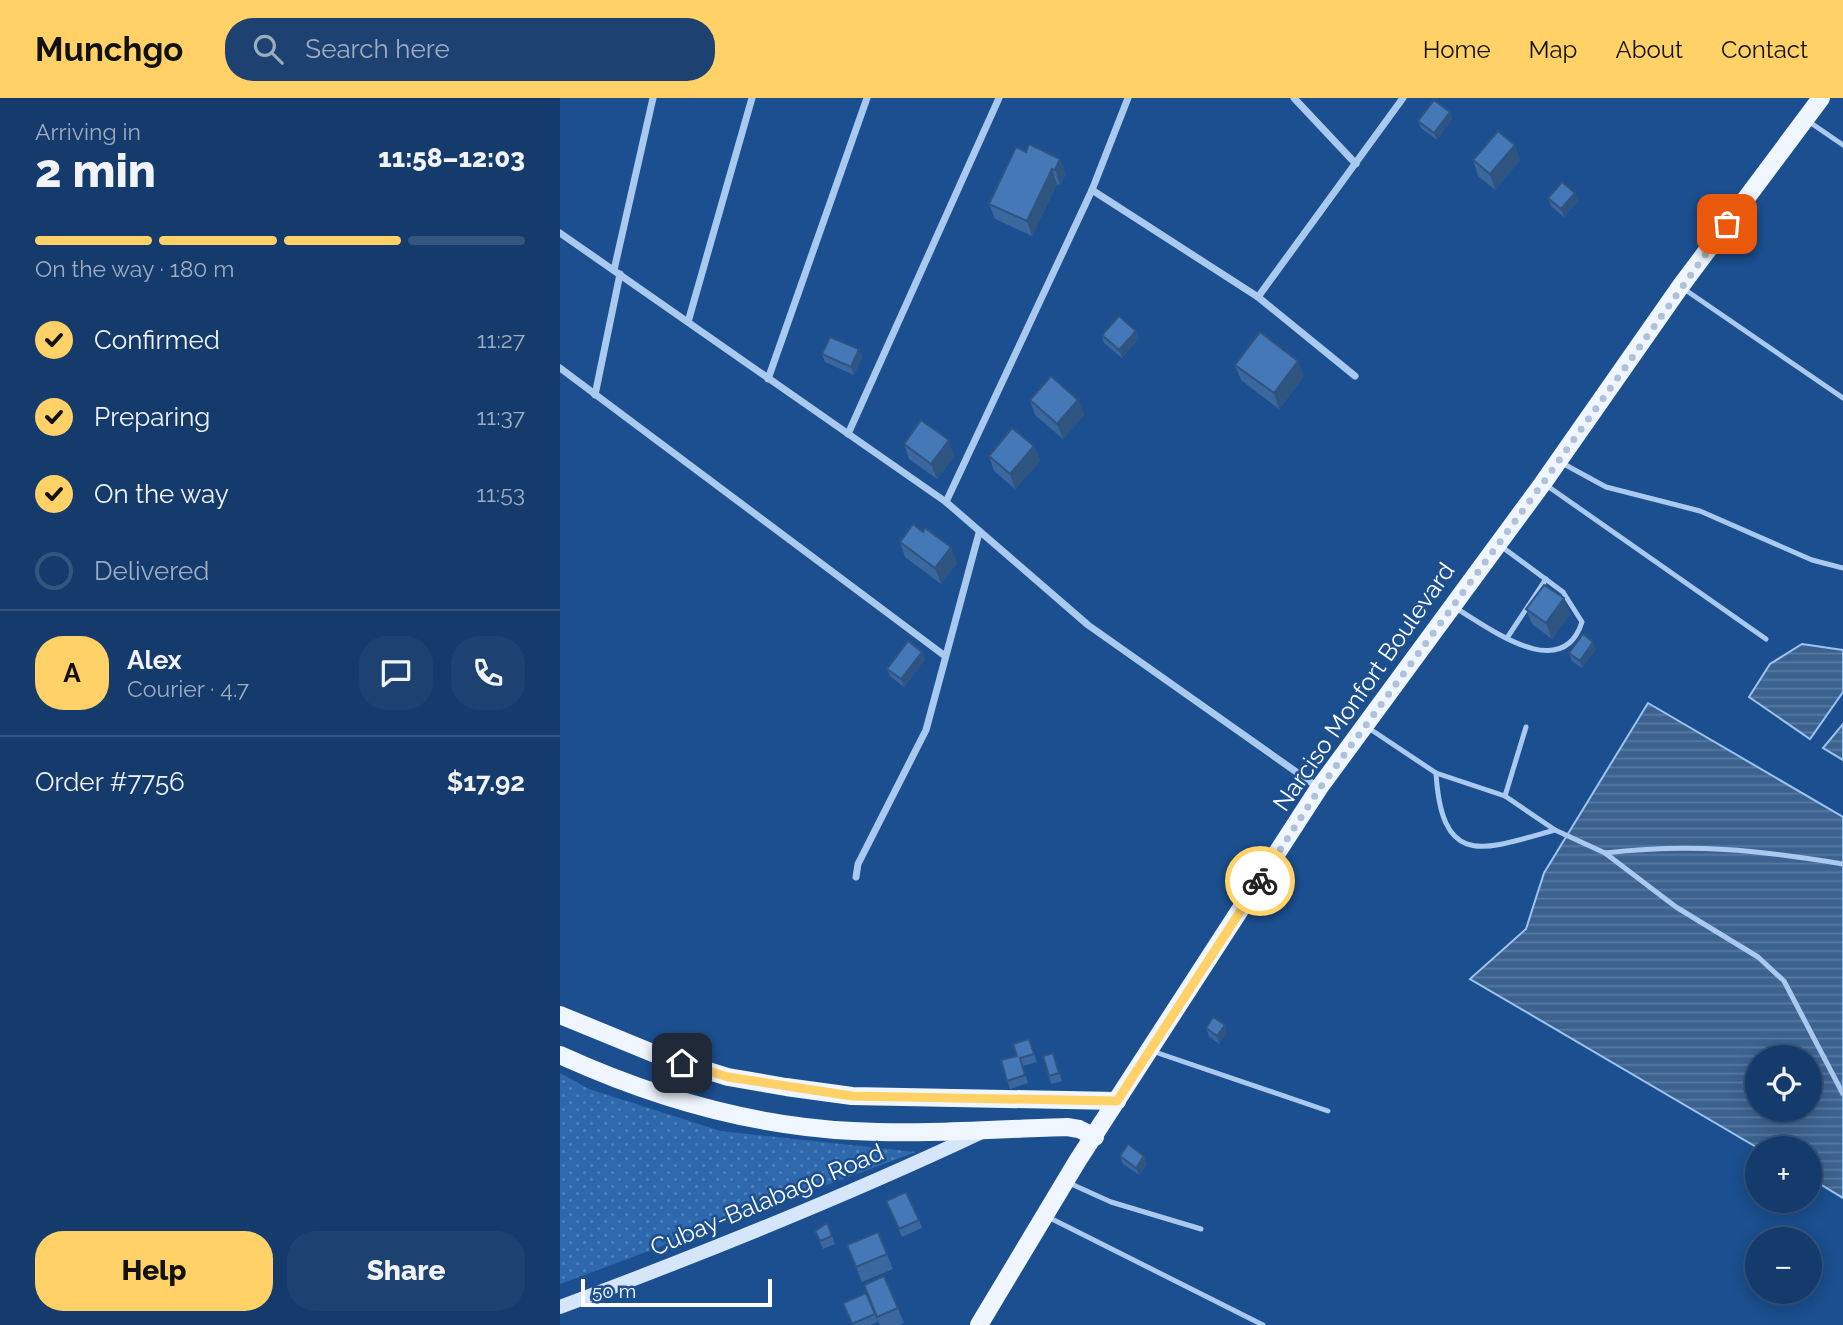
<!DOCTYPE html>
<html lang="en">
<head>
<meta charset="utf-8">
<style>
  body { margin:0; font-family:Raleway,sans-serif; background:#1d4271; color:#f1f3f6; height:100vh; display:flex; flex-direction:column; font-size:26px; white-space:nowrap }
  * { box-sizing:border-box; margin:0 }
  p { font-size:23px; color:#9dadc1 }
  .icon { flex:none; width:38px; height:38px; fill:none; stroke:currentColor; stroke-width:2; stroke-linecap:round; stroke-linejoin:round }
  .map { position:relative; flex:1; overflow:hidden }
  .side { display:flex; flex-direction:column; background:#143b6b; width:560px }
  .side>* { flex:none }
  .buttons { position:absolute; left:1185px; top:947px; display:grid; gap:14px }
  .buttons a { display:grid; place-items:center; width:77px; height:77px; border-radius:50%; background:#143b6b; box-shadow:0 4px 18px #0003,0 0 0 2px #33557e; font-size:35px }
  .scale { position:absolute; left:21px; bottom:18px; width:191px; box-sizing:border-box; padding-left:7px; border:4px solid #fff; border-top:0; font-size:19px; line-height:24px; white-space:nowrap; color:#fff; -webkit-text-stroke:5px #1b4f8f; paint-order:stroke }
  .pin { position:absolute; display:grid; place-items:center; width:60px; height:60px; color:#fff; margin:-30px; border-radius:14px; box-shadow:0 4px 10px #0006 }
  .courier { position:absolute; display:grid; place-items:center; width:70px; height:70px; margin:-35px; border:5px solid #ffd166; border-radius:50%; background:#fff; color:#222; box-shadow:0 2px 9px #0007 }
  .overview em { font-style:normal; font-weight:800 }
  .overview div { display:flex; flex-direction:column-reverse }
  .overview { display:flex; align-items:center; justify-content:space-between; height:119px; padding:0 35px }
  h1 { font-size:46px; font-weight:800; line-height:52px }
  .bar { display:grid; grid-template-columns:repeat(4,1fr); gap:10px 7px; align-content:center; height:84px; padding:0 35px }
  .bar i { height:9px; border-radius:5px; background:#33557e }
  .bar .current { background:#ffd166 }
  .bar p { grid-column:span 4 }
  .line { display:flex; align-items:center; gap:18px; padding:0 35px; border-top:2px solid #33557e }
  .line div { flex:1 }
  .round { display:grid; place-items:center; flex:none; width:74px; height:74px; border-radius:28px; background:#1d4271 }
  ol { padding:0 35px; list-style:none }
  li { display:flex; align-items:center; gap:21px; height:77px }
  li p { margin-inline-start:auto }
  li .icon { padding:7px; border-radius:50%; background:#ffd166; color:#111; stroke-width:4 }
  li:last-child { color:#9dadc1 }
  li i { width:38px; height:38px; border:4px solid #33557e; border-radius:50% }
  .cta { display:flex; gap:14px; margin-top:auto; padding:14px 35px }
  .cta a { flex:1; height:80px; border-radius:28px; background:#ffd166; color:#111; font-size:28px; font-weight:800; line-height:80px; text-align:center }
  .cta a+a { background:#1d4271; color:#f1f3f6 }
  header { display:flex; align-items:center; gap:42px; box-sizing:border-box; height:98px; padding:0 35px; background:#ffd166; color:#111 }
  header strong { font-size:33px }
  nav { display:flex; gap:38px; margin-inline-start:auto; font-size:24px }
  .search { width:490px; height:63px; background:#1d4271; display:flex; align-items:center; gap:18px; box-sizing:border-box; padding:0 24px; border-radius:28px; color:#9dadc1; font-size:26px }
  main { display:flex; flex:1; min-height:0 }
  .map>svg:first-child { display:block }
  .grass { fill:url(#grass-dots) }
  .water { fill:url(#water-rules); stroke:#9cc4f0; stroke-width:2; fill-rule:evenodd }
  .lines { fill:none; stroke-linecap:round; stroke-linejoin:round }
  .lane { stroke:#a9c9ee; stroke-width:5 }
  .street { stroke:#a9c9ee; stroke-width:7 }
  .secondary { stroke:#d6e6fa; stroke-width:14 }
  .primary { stroke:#f0f6ff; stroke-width:18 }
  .wall { fill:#3a679d }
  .shaded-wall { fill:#305480 }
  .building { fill:#4478b7; stroke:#305480; stroke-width:2 }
  .done { stroke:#afc1d8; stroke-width:7; stroke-dasharray:0 12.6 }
  .route { stroke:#ffd166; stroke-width:9 }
  .labels { text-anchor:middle; stroke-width:5; stroke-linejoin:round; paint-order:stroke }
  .street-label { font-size:24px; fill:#fff; stroke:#1b4f8f }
</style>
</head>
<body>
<header>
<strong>Munchgo</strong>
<div class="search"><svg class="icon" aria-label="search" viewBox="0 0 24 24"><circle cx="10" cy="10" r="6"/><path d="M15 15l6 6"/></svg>Search here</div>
<nav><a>Home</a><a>Map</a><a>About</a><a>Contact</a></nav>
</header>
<main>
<section class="side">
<div class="overview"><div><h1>2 min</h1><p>Arriving in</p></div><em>11:58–12:03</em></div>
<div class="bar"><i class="current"></i><i class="current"></i><i class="current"></i><i></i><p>On the way · 180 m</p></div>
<ol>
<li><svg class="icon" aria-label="check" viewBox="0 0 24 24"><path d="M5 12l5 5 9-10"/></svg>Confirmed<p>11:27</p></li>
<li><svg class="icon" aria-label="check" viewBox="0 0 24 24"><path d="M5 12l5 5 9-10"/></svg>Preparing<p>11:37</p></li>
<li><svg class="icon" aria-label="check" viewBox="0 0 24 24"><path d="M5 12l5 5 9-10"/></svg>On the way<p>11:53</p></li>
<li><i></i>Delivered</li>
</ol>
<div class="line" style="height:126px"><b class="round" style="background:#ffd166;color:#111">A</b><div><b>Alex</b><p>Courier · 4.7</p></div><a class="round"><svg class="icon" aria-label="chat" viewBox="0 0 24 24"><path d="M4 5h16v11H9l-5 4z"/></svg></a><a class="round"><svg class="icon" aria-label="phone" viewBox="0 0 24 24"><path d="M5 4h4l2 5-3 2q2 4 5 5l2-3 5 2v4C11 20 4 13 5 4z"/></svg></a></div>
<div class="line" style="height:91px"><div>Order #7756</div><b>$17.92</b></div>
<div class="cta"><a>Help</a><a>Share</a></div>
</section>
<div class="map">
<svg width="1283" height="1227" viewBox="0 0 1283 1227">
  <defs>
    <pattern id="grass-dots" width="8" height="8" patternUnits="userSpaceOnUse" patternTransform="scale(1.75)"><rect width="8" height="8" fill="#2e69ad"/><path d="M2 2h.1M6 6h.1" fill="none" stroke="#4d80b9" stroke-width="1.8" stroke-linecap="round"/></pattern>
    <pattern id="water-rules" width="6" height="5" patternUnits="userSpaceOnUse" patternTransform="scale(1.75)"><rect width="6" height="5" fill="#3c6290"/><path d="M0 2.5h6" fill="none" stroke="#597aa1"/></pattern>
  </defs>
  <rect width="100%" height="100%" fill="#1b4f8f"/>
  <!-- grass -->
  <path class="grass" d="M0 975 29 991 161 1033 356 1054 0 1186Z"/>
  <!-- water -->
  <g class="water">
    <path d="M1242 546 1283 552V594L1250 641 1189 599 1210 566Z"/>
    <path d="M1088 605 1283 719V1100L1250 1080V1050H1198L910 881 966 831 984 775ZM1197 959H1250V1012H1197Z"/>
    <path d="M1283 626V662L1263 650Z"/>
  </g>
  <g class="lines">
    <!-- lane -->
    <g class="lane">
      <path d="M1248 23 1283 47"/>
      <path d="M1124 191 1283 300"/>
      <path d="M1002 365 1046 389 1140 413 1252 462 1283 470"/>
      <path d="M986 387 1206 541"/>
      <path d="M894 509C928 529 1002 587 1022 524L1003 494 942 449"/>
      <path d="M947 540 986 481"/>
      <path d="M807 629 876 675 945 698 995 732 1045 755 1116 809 1198 859 1224 883 1283 996"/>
      <path d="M876 675C882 771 923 752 995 732"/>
      <path d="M945 698 966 629"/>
      <path d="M1045 755C1133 745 1197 752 1283 766"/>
      <path d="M592 953 768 1013"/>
      <path d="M509 1085 551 1104 641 1131"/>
      <path d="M488 1119 703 1227"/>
    </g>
    <!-- street -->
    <g class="street">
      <path d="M734 0 796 66"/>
      <path d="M532 92 698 199 795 278"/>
      <path d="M0 135 386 404 528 527 759 690"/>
      <path d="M54 172 93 0"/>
      <path d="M698 199 843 0"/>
      <path d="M128 224 192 0"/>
      <path d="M0 270 385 558"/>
      <path d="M208 281 307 0"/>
      <path d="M35 297 60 176"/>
      <path d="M288 336 439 0"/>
      <path d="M386 404 532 92 568 0"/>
      <path d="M296 779 298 766 366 632 419 435"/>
    </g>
    <!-- secondary -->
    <path class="secondary" d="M0 1209C142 1156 284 1099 422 1034"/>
    <!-- primary -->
    <g class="primary">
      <path d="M0 917 100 958 168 979 226 989 292 998 557 1003"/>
      <path d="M0 957C92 999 192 1028 293 1033 364 1037 436 1031 507 1029L519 1031 535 1039"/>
      <path d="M419 1227 518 1062 759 690 983 385 1120 189 1261 0"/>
    </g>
  </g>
  <!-- wall -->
  <g class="wall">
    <path d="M890 14 892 21 877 42 861 30 858 23Z"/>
    <path d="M466 54 506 76 500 87 497 86 472 138 435 121 429 106Z"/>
    <path d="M913 62H960L935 92 918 78Z"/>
    <path d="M988 100 1018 103 1004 119 991 108Z"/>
    <path d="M576 233 579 240 562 260 544 245 542 237Z"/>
    <path d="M299 251 302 259 294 277 265 264 262 256Z"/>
    <path d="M675 267 744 278 719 311 681 282Z"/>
    <path d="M470 302H518L524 317 503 341 475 317Z"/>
    <path d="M389 342 394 358 377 381 349 361 344 346Z"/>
    <path d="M474 348 480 363 455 391 434 373 429 358Z"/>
    <path d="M340 444 397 465 381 486 345 459Z"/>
    <path d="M966 511 1010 516 992 541 972 526Z"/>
    <path d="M1036 551 1022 570 1012 563 1009 555Z"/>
    <path d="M362 554 365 561 344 589 330 578 327 571Z"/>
    <path d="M646 930 667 935 659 946 649 938Z"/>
    <path d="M469 941 477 964 463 968 468 985 450 991 441 962 457 958Z"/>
    <path d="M493 955 502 983 491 986 489 978Z"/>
    <path d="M560 1058 587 1066 579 1077 563 1066Z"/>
    <path d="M326 1103 359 1122 362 1130 342 1139Z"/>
    <path d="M267 1125 275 1146 263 1151 255 1133Z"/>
    <path d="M287 1147 327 1156 333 1171 302 1184Z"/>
    <path d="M283 1205 338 1210 344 1225 340 1227H320L315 1217 318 1224 310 1227H292Z"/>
  </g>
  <!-- shaded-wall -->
  <g class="shaded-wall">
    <path d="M890 14 892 21 877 42 874 35Z"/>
    <path d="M955 47 960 62 935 92 930 76Z"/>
    <path d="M500 61 506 76 500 87 495 72Z"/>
    <path d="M492 71 497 86 472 138 467 123Z"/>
    <path d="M1015 95 1018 103 1004 119 1001 111Z"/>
    <path d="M576 233 579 240 562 260 559 252Z"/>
    <path d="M299 251 302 259 294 277 291 269Z"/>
    <path d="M738 263 744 278 719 311 714 295Z"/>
    <path d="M518 302 524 317 503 341 497 326Z"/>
    <path d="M389 342 394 358 377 381 371 366Z"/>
    <path d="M474 348 480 363 455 391 450 376Z"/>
    <path d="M391 449 397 465 381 486 375 470Z"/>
    <path d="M1004 500 1010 516 992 541 986 525Z"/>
    <path d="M1033 544 1036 551 1022 570 1020 563Z"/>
    <path d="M362 554 365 561 344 589 341 581Z"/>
    <path d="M665 927 667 935 659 946 657 938Z"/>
    <path d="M584 1058 587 1066 579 1077 576 1070Z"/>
  </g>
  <!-- building -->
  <g class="building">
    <path d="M874 2 890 14 874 35 858 23Z"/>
    <path d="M938 33 955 47 930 76 913 62Z"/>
    <path d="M469 46 500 61 495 72 492 71 467 123 429 106 456 49 466 54Z"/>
    <path d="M1002 84 1015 95 1001 111 988 100Z"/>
    <path d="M559 218 576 233 559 252 542 237Z"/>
    <path d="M700 234 738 263 714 295 675 267Z"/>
    <path d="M270 239 299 251 291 269 262 256Z"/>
    <path d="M491 278 518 302 497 326 470 302Z"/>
    <path d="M361 322 389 342 371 366 344 346Z"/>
    <path d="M452 330 474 348 450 376 429 358Z"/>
    <path d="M353 426 363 434 365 430 391 449 375 470 340 444Z"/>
    <path d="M984 487 1004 500 986 525 966 511Z"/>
    <path d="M1023 536 1033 544 1020 563 1009 555Z"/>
    <path d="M348 543 362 554 341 581 327 571Z"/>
    <path d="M653 919 665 927 657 938 646 930Z"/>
    <path d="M469 941 474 956 460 960 465 977 447 983 441 962 457 958 453 946Z"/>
    <path d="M493 955 499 975 489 978 483 958Z"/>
    <path d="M568 1046 584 1058 576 1070 560 1058Z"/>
    <path d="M346 1094 359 1122 339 1131 326 1103Z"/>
    <path d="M267 1125 272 1138 260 1143 255 1133Z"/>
    <path d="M318 1134 327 1156 296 1169 287 1147Z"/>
    <path d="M324 1178 338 1210 317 1219 304 1187Z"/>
    <path d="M306 1195 315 1216 292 1226 283 1205Z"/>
  </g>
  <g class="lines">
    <!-- done -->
    <path class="done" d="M700 783 760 690 983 385 1167 126"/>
    <!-- route -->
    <path class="route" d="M122 965 168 979 292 998 557 1003 700 783"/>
  </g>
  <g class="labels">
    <!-- street labels -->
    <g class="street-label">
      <text transform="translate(804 589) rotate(-55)" y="8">Narciso Monfort Boulevard</text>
      <text transform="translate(207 1102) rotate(-23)" y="8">Cubay-Balabago Road</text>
    </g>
  </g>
</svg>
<div class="buttons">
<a><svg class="icon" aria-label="locate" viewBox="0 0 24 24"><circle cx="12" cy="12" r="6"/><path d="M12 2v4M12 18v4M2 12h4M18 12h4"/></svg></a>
<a>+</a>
<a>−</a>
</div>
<div class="scale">50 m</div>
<div class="pin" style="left:1167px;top:126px;background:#ea580c"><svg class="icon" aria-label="bag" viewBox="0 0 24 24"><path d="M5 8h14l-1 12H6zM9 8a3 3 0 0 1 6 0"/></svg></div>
<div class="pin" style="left:122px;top:965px;background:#1f2937"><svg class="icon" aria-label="home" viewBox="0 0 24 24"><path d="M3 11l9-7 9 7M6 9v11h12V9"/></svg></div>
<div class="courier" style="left:700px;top:783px"><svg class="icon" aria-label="bike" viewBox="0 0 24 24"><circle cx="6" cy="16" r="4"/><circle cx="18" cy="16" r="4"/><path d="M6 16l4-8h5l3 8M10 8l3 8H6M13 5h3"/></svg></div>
</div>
</main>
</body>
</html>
